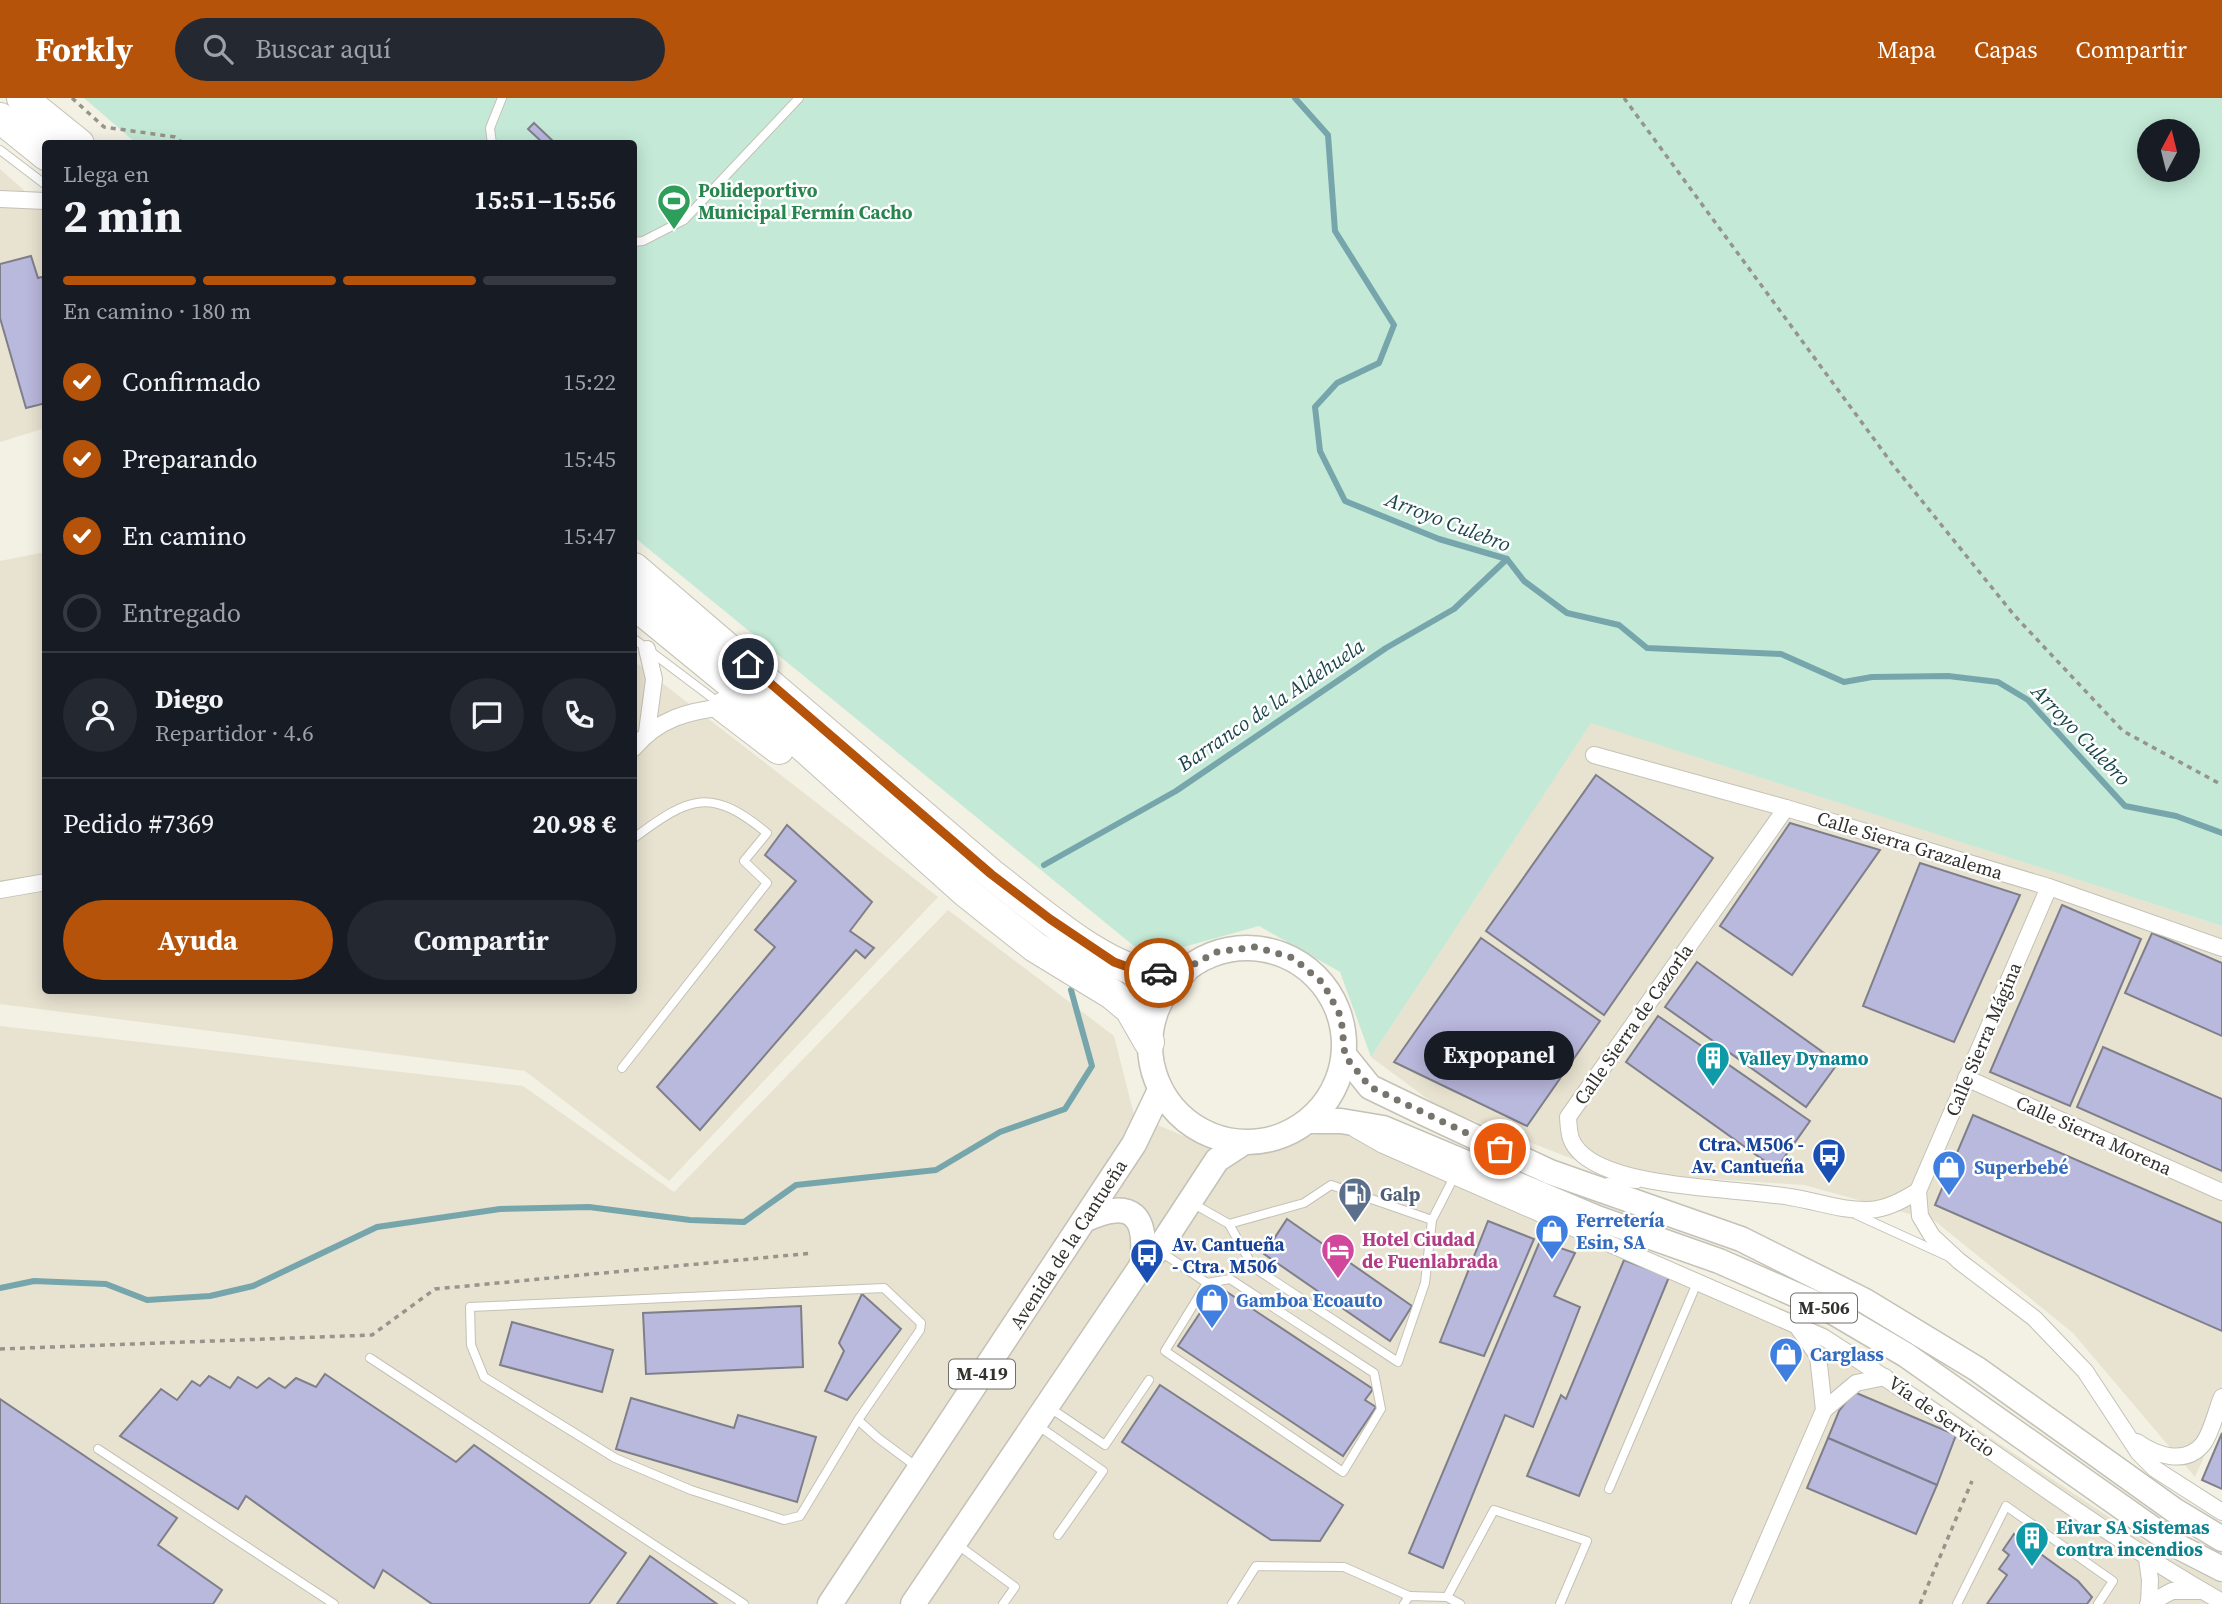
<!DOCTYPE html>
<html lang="es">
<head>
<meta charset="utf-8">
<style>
  body { margin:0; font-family:"Source Serif 4",serif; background:#242831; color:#f1f3f6; height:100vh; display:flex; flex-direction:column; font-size:26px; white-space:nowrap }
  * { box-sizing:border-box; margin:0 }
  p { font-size:23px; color:#9ea1a6 }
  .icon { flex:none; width:38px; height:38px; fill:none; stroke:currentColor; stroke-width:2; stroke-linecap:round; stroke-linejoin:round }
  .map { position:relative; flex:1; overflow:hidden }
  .drawer { position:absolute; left:42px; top:42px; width:595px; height:854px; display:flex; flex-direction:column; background:#171b24; border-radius:7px; box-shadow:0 4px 18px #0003 }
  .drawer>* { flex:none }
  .needle { width:46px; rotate:7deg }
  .tools { position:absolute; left:2137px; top:21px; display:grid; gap:14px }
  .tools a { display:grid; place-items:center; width:63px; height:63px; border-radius:50%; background:#171b24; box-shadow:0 4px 18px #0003; font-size:35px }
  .pin { position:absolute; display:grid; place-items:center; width:60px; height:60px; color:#fff; margin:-30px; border:4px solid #fff; border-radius:50%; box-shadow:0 2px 7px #0007 }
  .courier { position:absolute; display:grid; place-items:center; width:70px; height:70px; margin:-35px; border:5px solid #b45309; border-radius:50%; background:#fff; color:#222; box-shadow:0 2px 9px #0007 }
  .bubble { position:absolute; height:49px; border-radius:24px; background:#171b24; box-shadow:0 4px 18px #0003; font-size:23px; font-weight:700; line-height:49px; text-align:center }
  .summary em { font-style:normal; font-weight:700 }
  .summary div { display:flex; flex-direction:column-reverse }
  .summary { display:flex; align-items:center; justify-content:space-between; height:119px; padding:0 21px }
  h1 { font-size:46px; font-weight:700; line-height:52px }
  .bar { display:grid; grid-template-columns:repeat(4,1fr); gap:10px 7px; align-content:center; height:84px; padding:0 21px }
  .bar i { height:9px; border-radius:5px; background:#363941 }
  .bar .current { background:#b45309 }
  .bar p { grid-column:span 4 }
  .line { display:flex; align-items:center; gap:18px; padding:0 21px; border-top:2px solid #363941 }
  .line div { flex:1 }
  .round { display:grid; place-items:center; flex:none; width:74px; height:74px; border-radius:37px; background:#242831 }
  ol { padding:0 21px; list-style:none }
  li { display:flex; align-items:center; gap:21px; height:77px }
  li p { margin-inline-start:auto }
  li .icon { padding:7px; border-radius:50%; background:#b45309; color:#fff; stroke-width:4 }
  li:last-child { color:#9ea1a6 }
  li i { width:38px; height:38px; border:4px solid #363941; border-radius:50% }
  .button { display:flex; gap:14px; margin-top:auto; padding:14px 21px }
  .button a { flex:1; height:80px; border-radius:42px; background:#b45309; color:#fff; font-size:28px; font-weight:700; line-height:80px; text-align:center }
  .button a+a { background:#242831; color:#f1f3f6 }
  header { display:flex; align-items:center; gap:42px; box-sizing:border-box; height:98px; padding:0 35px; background:#b45309; color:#fff }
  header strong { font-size:33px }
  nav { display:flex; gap:38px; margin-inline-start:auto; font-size:24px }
  .search { width:490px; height:63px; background:#242831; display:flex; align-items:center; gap:18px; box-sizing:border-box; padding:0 24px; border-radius:38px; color:#9ea1a6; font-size:26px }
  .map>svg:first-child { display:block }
  .built { fill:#e8e3d0 }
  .green { fill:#c4ead7; fill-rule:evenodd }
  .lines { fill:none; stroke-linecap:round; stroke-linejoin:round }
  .stream { stroke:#76a6ac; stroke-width:6 }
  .building { fill:#b9b8dd; stroke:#7f7f8a; stroke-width:2 }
  .service-casing { stroke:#c4c1b6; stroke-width:10 }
  .minor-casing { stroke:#c4c1b6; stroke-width:18 }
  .primary-casing { stroke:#c4c1b6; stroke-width:27 }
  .motorway-casing { stroke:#c4c1b6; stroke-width:32 }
  .path { stroke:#97948c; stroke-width:3.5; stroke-dasharray:5 5; stroke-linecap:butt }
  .service { stroke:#fff; stroke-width:8 }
  .minor { stroke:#fff; stroke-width:16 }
  .primary { stroke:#fff; stroke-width:24 }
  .motorway { stroke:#fff; stroke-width:30 }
  .done { stroke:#76746d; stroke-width:7; stroke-dasharray:0 12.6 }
  .route { stroke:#b45309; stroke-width:9 }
  .labels { text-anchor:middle; stroke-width:5; stroke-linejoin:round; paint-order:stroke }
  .shield { fill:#fff; stroke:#706f6c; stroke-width:2 }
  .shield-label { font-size:18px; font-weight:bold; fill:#32312d }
  .leisure-label { font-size:19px; font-weight:bold; fill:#27864d; stroke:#fff; text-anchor:start }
  .street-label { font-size:19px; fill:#32312d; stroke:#fff }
  .culture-label { font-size:19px; font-weight:bold; fill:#0d838f; stroke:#fff; text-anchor:start }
  .transit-label { font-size:19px; font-weight:bold; fill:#164399; stroke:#fff; text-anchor:end }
  .shop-label { font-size:19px; font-weight:bold; fill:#366cbe; stroke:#fff; text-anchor:start }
  .service-label { font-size:19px; font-weight:bold; fill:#4e5e75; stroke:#fff; text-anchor:start }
  .hotel-label { font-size:19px; font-weight:bold; fill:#b23c85; stroke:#fff; text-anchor:start }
  .water-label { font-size:21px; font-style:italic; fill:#1a464b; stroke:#fff }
</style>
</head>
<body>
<header>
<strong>Forkly</strong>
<div class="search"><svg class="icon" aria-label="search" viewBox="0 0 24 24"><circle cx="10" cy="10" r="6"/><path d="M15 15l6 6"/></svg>Buscar aquí</div>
<nav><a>Mapa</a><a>Capas</a><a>Compartir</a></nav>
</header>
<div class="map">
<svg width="2222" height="1506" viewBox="0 0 2222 1506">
  <rect width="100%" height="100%" fill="#f3f0e4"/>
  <!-- built -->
  <g class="built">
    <path d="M0 71 46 112 45 330 0 344Z"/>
    <path d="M45 454 46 892H634V563L938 799 669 1083 525 973 0 906V463Z"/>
    <path d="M1591 624 2222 828V1318L2195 1379 2073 1235 1935 1123 1804 1087 1606 1074 1437 1008 1371 959Z"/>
    <path d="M948 812 1114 938 1134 1017 1238 1061 1326 1033 1388 1045 1824 1228 2173 1462 2222 1486V1506H0V928L523 988 674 1094Z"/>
  </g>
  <!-- green -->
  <path class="green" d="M84 0H2222V828L1591 625 1371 959 1340 874 1259 828 1173 852 1140 853 634 439V46L136 45ZM2149 33H2188V72H2149Z"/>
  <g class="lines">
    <!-- stream -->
    <g class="stream">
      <path d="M1295 0 1328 37 1335 133 1394 227 1379 265 1337 285 1315 309 1320 353 1345 403 1439 441 1507 461 1524 483 1567 515 1619 527 1647 550 1781 556 1844 584 1872 579 1948 578 1998 584 2028 602 2125 708 2176 718 2222 735"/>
      <path d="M1044 767 1176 693 1386 550 1454 511 1507 461"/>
      <path d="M0 1190 34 1183 106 1186 147 1202 210 1198 253 1188 377 1129 500 1111 589 1109 690 1122 744 1124 796 1087 936 1072 1000 1034 1065 1011 1092 968 1071 892"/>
    </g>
  </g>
  <!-- building -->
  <g class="building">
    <path d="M534 25 556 46H544L528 31Z"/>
    <path d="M31 158 38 180 46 178V305L26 310 0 220V166Z"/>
    <path d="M1596 677 1713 760 1604 917 1486 833Z"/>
    <path d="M1790 725 1880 752 1792 877 1720 828Z"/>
    <path d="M787 727 872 804 850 833 874 850 865 860 856 852 700 1032 657 989 775 849 755 832 796 783 765 757Z"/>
    <path d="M1920 765 2020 797 1954 944 1863 908Z"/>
    <path d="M2062 807 2141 841 2070 1008 1990 974Z"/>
    <path d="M2152 835 2222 865V938L2125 895Z"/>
    <path d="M1481 840 1600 923 1527 1028 1394 964Z"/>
    <path d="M1697 864 1838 965 1806 1009 1665 909Z"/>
    <path d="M1658 918 1810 1023 1776 1071 1626 964Z"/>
    <path d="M2103 949 2222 1001V1073L2077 1009Z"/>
    <path d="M1973 1017 2222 1125V1233L1935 1107Z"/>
    <path d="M1287 1121 1412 1208 1390 1243 1264 1156Z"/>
    <path d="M1488 1123 1534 1141 1484 1258 1440 1244Z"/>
    <path d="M1540 1143 1575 1155 1554 1198 1580 1209 1533 1329 1505 1317 1443 1470 1409 1455Z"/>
    <path d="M1624 1162 1669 1179 1579 1398 1527 1378 1561 1297 1566 1301Z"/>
    <path d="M1218 1188 1373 1291 1365 1302 1376 1309 1343 1358 1178 1248Z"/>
    <path d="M862 1196 901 1231 847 1302 825 1293 844 1253 839 1245Z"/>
    <path d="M801 1208 803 1269 646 1276 643 1215Z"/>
    <path d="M512 1224 613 1252 602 1294 500 1267Z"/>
    <path d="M325 1276 456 1364 474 1347 626 1455 589 1506H432L383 1472 374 1490 246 1398 238 1411 120 1338 161 1291 177 1302 192 1283 200 1288 209 1278 230 1290 238 1279 257 1290 269 1280 285 1290 296 1280 316 1289Z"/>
    <path d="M1160 1287 1343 1407 1320 1443 1271 1442 1122 1344Z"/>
    <path d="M1854 1294 1956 1337 1937 1387 1828 1340 1839 1313Z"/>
    <path d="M631 1300 734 1330 738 1317 816 1339 797 1404 616 1351Z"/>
    <path d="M0 1301 177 1420 158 1447 222 1492 213 1506H0Z"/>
    <path d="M2222 1335V1391L2202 1382Z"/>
    <path d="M1828 1340 1937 1387 1916 1436 1807 1390Z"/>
    <path d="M2014 1436 2029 1446 2024 1452 2042 1457 2078 1483 2092 1499 2087 1506H1987L2007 1477 1999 1471 2009 1457 2003 1452Z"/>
    <path d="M650 1458 717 1506H617Z"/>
  </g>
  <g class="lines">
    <!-- service casing -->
    <g class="service-casing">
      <g id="service">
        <path d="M492 46 490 30 502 0"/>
        <path d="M0 52 46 87"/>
        <path d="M634 144 643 143 684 122 799 0"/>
        <path d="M634 541 719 605"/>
        <path d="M622 970 767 785 744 763 767 735C711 689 690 698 634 740"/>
        <path d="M1608 1084 1637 1086"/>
        <path d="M1192 1105 1229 1126 1304 1105 1331 1087 1432 1122 1454 1079"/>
        <path d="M1857 1117 1947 1158"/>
        <path d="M1229 1126 1253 1169 1398 1264 1425 1185 1432 1122"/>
        <path d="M1161 1154 1207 1185 1230 1181 1374 1275 1381 1311 1343 1374 1165 1253 1207 1185"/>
        <path d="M370 1260 744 1506"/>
        <path d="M1050 1310 1105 1347 1149 1282"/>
        <path d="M858 1322 920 1232 921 1225 884 1190 470 1209 471 1247 484 1279 615 1360 691 1392 784 1422 800 1418 858 1322 878 1340 917 1369"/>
        <path d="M1037 1327 1103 1373 1058 1437"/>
        <path d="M98 1351 334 1506"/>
        <path d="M1609 1391 1697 1185"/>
        <path d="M958 1447 1015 1489 1003 1506"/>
        <path d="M1447 1499 1494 1412 1587 1443 1560 1506"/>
        <path d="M1232 1506 1256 1468 1344 1469 1409 1498"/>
        <path d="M1404 1506 1409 1498 1447 1499 1460 1506"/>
        <path d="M1957 1506 2006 1408 2113 1483 2098 1506"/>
      </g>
    </g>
    <!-- minor casing -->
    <g class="minor-casing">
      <g id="minor">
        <path d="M0 101 46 103"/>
        <path d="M647 634 654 581 647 551"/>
        <path d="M634 650C658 621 688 613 724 609"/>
        <path d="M1594 657 1786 710 2049 789 2222 850"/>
        <path d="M1786 710 1568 1019C1569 1035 1569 1045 1583 1057 1623 1091 1738 1090 1790 1099 1817 1103 1841 1113 1869 1112 1887 1111 1903 1102 1918 1093"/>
        <path d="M2049 789 1918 1093 1920 1118 1932 1138 1959 1163 2034 1220 2085 1273 2139 1355 2155 1371 2222 1414"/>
        <path d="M0 792 46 784"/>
        <path d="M1966 980 2222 1094"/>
        <path d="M1355 1031 1383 1047 1823 1239C1958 1325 2083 1425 2222 1504"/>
        <path d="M1824 1312 1856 1285 1885 1279"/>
        <path d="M2137 1344C2155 1357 2185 1368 2203 1346 2212 1334 2216 1313 2222 1299"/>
        <path d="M2147 1461 2150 1482 2149 1505"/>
        <path d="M1740 1506 1824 1312 1818 1258 1797 1228"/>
        <path d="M2148 1506 2172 1493H2202"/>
      </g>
    </g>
    <!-- primary casing -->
    <g class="primary-casing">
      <g id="primary">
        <circle cx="1247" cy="947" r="97"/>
        <path d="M1345 958 1370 989 1426 1016 1550 1074 1741 1141 1865 1203 1977 1271 2174 1412 2222 1441"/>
        <path d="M1309 1023H1341L1383 1030 1597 1120 1719 1163 1828 1211 1906 1257 2177 1448 2222 1471"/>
        <path d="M1084 1122C1133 1099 1148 1118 1142 1167"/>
        <path d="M830 1506 1134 1046 1160 992"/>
        <path d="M913 1506 1142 1167 1158 1152 1217 1062 1243 1045"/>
      </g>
    </g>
    <!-- motorway casing -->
    <g class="motorway-casing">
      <g id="motorway">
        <path d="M22 0 79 46"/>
        <path d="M0 20 46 57"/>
        <path d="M634 470 991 776C1032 807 1095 864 1145 875 1156 878 1171 874 1182 873"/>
        <path d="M634 506 755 605 967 795 1035 849 1112 896 1130 911 1149 944"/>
        <path d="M724 609 779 651"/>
      </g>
    </g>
    <!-- path -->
    <g class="path">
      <path d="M72 0 104 29 175 39 184 46"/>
      <path d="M1624 0 1893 367 2014 517 2123 633 2222 687"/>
      <path d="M0 1251 372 1237 435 1191 813 1155"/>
      <path d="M1920 1506 1972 1383"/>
    </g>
    <!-- service -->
    <use href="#service" class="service"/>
    <!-- minor -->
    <use href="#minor" class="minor"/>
    <!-- primary -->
    <use href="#primary" class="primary"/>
    <!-- motorway -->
    <use href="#motorway" class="motorway"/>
  </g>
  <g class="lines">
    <!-- done -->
    <path class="done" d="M1159 875 1182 873 1216 854 1255 849 1293 860 1323 885 1341 919 1345 958 1370 989 1500 1051"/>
    <!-- route -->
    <path class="route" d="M748 566 991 776 1050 821 1114 864 1147 876 1159 875"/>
  </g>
  <!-- icons -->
  <defs>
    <g id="stadium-pin" transform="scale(1.75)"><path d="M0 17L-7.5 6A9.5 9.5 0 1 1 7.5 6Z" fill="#2e9e5b" stroke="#fff"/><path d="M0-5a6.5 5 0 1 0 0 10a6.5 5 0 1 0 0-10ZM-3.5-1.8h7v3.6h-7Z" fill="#fff"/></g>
    <g id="building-pin" transform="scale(1.75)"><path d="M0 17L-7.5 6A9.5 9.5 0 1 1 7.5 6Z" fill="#0f9aa8" stroke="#fff"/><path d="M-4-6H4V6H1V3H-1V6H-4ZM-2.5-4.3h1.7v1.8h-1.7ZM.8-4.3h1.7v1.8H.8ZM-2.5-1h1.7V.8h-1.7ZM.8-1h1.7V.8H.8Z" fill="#fff"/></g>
    <g id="bus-pin" transform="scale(1.75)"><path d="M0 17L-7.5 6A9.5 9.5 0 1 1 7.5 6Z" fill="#1a4fb4" stroke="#fff"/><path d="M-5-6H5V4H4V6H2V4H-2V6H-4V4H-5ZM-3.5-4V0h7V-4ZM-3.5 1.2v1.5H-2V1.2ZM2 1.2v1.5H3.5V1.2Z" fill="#fff"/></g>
    <g id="shop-pin" transform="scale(1.75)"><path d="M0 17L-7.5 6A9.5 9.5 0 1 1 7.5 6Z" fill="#3f7fe0" stroke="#fff"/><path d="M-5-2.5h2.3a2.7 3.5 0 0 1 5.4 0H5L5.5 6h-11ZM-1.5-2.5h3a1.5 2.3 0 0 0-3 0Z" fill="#fff"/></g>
    <g id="fuel-pin" transform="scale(1.75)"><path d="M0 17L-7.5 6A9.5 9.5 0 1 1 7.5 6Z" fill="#5c6f8a" stroke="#fff"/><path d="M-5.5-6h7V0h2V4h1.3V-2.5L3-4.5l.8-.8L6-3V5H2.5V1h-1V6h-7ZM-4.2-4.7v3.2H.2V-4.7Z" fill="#fff"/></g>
    <g id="hotel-pin" transform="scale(1.75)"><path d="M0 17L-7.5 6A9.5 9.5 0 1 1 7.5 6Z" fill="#d1479c" stroke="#fff"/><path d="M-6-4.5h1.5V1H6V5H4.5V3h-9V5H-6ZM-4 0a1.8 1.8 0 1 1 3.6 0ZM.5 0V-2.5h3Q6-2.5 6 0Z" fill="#fff"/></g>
  </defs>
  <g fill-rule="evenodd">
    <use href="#stadium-pin" x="674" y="103"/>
    <use href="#building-pin" x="1713" y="960"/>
    <use href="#bus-pin" x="1829" y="1057"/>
    <use href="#shop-pin" x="1949" y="1069"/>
    <use href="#fuel-pin" x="1355" y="1096"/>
    <use href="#shop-pin" x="1552" y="1133"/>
    <use href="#hotel-pin" x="1338" y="1152"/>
    <use href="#bus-pin" x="1147" y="1157"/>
    <use href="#shop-pin" x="1212" y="1202"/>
    <use href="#shop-pin" x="1786" y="1256"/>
    <use href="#building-pin" x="2032" y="1440"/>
  </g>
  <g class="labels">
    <!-- shield labels -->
    <g class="shield">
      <rect x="1791" y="1195.5" width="66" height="29" rx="5"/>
      <rect x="949" y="1261.5" width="66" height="29" rx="5"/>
    </g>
    <g class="shield-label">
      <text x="1824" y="1216">M-506</text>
      <text x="982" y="1282">M-419</text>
    </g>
    <!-- leisure labels -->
    <g class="leisure-label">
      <text x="698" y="99">Polideportivo<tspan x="698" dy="22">Municipal Fermín Cacho</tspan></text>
    </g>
    <!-- street labels -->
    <g class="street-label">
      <text transform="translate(1910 747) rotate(17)" y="7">Calle Sierra Grazalema</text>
      <text transform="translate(1633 926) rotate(-55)" y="7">Calle Sierra de Cazorla</text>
      <text transform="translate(1983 941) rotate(-67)" y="7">Calle Sierra Mágina</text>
      <text transform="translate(2094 1037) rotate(24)" y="7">Calle Sierra Morena</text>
      <text transform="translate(1068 1146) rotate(-57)" y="7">Avenida de la Cantueña</text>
      <text transform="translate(1942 1318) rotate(35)" y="7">Vía de Servicio</text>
    </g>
    <!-- culture labels -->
    <g class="culture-label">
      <text x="1738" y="967">Valley Dynamo</text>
      <text x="2056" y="1436">Eivar SA Sistemas<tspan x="2056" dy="22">contra incendios</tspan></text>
    </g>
    <!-- transit labels -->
    <g class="transit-label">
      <text x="1804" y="1053">Ctra. M506 -<tspan x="1804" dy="22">Av. Cantueña</tspan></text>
      <text x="1172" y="1153" text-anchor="start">Av. Cantueña<tspan x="1172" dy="22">- Ctra. M506</tspan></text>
    </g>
    <!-- shop labels -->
    <g class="shop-label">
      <text x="1974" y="1076">Superbebé</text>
      <text x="1576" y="1129">Ferretería<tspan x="1576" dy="22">Esin, SA</tspan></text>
      <text x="1236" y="1209">Gamboa Ecoauto</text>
      <text x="1810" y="1263">Carglass</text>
    </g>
    <!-- service labels -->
    <g class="service-label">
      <text x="1380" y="1103">Galp</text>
    </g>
    <!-- hotel labels -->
    <g class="hotel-label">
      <text x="1362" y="1148">Hotel Ciudad<tspan x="1362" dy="22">de Fuenlabrada</tspan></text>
    </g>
    <!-- water labels -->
    <g class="water-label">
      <text transform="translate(1448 424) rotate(21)" y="7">Arroyo Culebro</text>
      <text transform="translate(1271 607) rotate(-34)" y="7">Barranco de la Aldehuela</text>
      <text transform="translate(2081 637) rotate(46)" y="7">Arroyo Culebro</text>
    </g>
  </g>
</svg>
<div class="tools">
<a><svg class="needle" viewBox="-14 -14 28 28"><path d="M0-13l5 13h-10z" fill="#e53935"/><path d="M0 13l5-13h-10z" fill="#9ea1a6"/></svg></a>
</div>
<div class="pin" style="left:1500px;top:1051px;background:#ea580c"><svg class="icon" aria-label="bag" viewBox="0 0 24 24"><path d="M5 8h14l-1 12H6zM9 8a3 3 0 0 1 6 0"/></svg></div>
<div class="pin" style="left:748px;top:566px;background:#1f2937"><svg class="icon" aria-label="home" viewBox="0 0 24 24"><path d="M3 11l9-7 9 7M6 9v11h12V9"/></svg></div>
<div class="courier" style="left:1159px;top:875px"><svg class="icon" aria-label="car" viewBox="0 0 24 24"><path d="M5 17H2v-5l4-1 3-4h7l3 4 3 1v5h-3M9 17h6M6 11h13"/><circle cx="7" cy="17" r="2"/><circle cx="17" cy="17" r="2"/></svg></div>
<div class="bubble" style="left:1424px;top:933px;width:150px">Expopanel</div>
<section class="drawer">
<div class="summary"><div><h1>2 min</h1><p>Llega en</p></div><em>15:51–15:56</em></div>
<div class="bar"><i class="current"></i><i class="current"></i><i class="current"></i><i></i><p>En camino · 180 m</p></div>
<ol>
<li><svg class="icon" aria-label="check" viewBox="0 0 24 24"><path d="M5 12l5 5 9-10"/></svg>Confirmado<p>15:22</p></li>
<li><svg class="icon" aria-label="check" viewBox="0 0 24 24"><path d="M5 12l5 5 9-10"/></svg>Preparando<p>15:45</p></li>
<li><svg class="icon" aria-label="check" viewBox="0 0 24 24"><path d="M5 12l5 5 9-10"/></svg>En camino<p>15:47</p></li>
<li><i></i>Entregado</li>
</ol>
<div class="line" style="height:126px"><a class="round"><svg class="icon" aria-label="person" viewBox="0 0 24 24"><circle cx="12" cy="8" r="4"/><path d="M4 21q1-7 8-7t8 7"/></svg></a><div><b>Diego</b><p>Repartidor · 4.6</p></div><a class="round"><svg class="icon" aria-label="chat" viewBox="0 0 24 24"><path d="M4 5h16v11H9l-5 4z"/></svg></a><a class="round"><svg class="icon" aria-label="phone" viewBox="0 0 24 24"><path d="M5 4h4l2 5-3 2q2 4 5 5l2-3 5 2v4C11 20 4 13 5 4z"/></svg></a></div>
<div class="line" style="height:91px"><div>Pedido #7369</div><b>20.98 €</b></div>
<div class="button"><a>Ayuda</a><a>Compartir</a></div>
</section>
</div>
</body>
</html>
